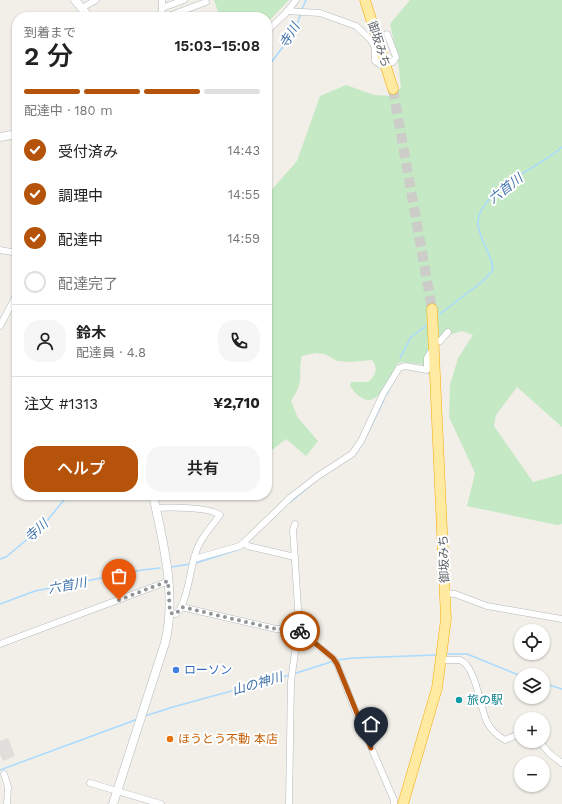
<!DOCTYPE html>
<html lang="ja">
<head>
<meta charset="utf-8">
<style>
  body { margin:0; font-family:"Work Sans","Noto Sans JP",sans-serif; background:#f6f6f6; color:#222; height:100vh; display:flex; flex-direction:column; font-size:15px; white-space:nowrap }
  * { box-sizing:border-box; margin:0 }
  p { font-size:13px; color:#767676 }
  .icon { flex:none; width:22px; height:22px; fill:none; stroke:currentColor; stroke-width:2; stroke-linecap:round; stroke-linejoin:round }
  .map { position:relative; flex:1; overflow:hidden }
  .drawer { position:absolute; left:12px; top:12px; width:260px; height:488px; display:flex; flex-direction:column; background:#fff; border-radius:16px; box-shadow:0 1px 3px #0004 }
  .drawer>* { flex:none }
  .buttons { position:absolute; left:514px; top:624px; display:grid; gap:8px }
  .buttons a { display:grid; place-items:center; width:36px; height:36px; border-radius:50%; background:#fff; box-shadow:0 1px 3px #0004; font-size:20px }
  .pin { position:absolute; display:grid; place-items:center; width:34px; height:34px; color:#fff; margin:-41px -17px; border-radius:50% 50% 50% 0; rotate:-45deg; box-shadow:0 0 4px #0007 }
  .pin .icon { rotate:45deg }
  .courier { position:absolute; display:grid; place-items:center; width:40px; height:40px; margin:-20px; border:3px solid #b45309; border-radius:50%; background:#fff; color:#222; box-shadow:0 1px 5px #0007 }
  .overview em { font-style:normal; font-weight:600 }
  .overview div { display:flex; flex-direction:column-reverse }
  .overview { display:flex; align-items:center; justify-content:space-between; height:68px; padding:0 12px }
  h1 { font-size:26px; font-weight:600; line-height:30px }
  .bar { display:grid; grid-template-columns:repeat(4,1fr); gap:6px 4px; align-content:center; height:48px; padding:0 12px }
  .bar i { height:5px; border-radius:3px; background:#e0e0e0 }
  .bar .on { background:#b45309 }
  .bar p { grid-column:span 4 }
  .line { display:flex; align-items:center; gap:10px; padding:0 12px; border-top:1px solid #e0e0e0 }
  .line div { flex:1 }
  .round { display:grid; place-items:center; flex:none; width:42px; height:42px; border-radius:16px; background:#f6f6f6 }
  ol { padding:0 12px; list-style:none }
  li { display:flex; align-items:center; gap:12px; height:44px }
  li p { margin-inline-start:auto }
  li .icon { padding:4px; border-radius:50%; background:#b45309; color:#fff; stroke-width:4 }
  li:last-child { color:#767676 }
  li i { width:22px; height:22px; border:2px solid #e0e0e0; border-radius:50% }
  .cta { display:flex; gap:8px; margin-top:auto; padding:8px 12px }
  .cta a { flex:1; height:46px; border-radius:16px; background:#b45309; color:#fff; font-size:16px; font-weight:600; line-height:46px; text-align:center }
  .cta a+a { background:#f6f6f6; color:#222 }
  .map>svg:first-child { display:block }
  .industrial { fill:#e0deda }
  .green { fill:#c5e8c5 }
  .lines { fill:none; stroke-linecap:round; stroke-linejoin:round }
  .stream { stroke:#aadaff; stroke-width:1.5 }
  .trunk-tunnel { stroke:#ccccc8; stroke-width:10; stroke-dasharray:10 5; stroke-linecap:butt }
  .minor-casing { stroke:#b5b8bc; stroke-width:7 }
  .tertiary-casing { stroke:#b5b8bc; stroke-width:9 }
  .trunk-casing { stroke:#f9ab00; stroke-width:11 }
  .minor { stroke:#fff; stroke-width:6 }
  .tertiary { stroke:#fff; stroke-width:8 }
  .trunk { stroke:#feeaa1; stroke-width:10 }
  .done { stroke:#929495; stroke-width:4; stroke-dasharray:0 7.2 }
  .route { stroke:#b45309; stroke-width:5 }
  .shop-dot { fill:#3f7fe0; stroke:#fff; stroke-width:1.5 }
  .culture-dot { fill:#0f9aa8; stroke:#fff; stroke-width:1.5 }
  .food-dot { fill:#e8710a; stroke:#fff; stroke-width:1.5 }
  .labels { text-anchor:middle; stroke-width:4; stroke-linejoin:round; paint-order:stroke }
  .street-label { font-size:12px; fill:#5f6368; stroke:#fff }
  .shop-label { font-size:12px; fill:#366cbe; stroke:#fff; text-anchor:start }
  .culture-label { font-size:12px; fill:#0d838f; stroke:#fff; text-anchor:start }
  .food-label { font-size:12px; fill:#c56008; stroke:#fff; text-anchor:start }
  .water-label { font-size:13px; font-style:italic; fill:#4174aa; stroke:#fff }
</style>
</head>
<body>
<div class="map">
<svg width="562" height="804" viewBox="0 0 562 804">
  <rect width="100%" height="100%" fill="#f1efe8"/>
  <!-- industrial -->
  <path class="industrial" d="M8 738 15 756 3 761 0 754V741Z"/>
  <!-- green -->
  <g class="green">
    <path d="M214 0H289L267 23V17H220Z"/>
    <path d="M410 0H562V427L517 387 496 415 494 426 533 482 562 474V524L557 525 467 506 475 473 449 417 450 385 458 358 473 335 462 331 439 338 436 309 427 310 429 350 424 365 402 362 397 364C386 384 374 420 350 386L351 382H368C375 376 379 368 372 360L350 362 337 361 325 354 315 353 302 356C299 365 301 371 300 379 300 387 295 394 291 401L298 418 318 441 306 456 286 439 267 454V195L297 161 320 96 346 85 374 95 390 96 401 88 398 61 390 24Z"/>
  </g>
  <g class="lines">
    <!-- stream -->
    <g class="stream">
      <path d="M302 9 306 0"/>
      <path d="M267 68 295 31 301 13"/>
      <path d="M440 314 483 281 493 270C492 253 479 240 478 224 477 191 541 167 562 147"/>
      <path d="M400 358 411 337 427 325"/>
      <path d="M387 394 391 386"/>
      <path d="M354 456 363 443 384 400"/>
      <path d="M289 503 311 485"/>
      <path d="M0 559 6 557 42 527 68 495"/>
      <path d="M196 563 240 549"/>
      <path d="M171 567 190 564"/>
      <path d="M0 604 35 591 142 570 160 568"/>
      <path d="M445 654H467L521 676"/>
      <path d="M337 660 353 658 437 655"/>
      <path d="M293 674 334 661"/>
      <path d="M543 683 562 689"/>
      <path d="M145 716 173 707 290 675"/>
      <path d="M0 770 138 719"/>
    </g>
    <!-- trunk-tunnel -->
    <path class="trunk-tunnel" d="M393 89 432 309"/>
    <!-- minor casing -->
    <g class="minor-casing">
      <g id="minor">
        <path d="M82 8 96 0"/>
        <path d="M162 8 184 0"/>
        <path d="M287 11 320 13 356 26 370 39 375 47V61L381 65 393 62 396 57 387 34"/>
        <path d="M159 17 162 10V0"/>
        <path d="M166 17 206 2"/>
        <path d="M267 31 286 13 296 0"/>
        <path d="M0 250 17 253"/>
        <path d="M0 326 17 294"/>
        <path d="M440 341 448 332"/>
        <path d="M156 508C170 507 209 507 220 515 211 527 199 540 195 555 190 570 187 604 176 614L170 613"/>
        <path d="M244 543 248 546 295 557"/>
        <path d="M194 559 240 546 291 497 318 476 352 454 361 441 383 394 399 368 405 366 427 370V358L430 353"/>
        <path d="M446 593 455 594 487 606 562 619"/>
        <path d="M181 607 276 629H299"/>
        <path d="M298 631 333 658 337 664 355 710 394 800V804"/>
        <path d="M0 644 169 581"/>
        <path d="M442 660H460C476 666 480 708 487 722 491 730 498 736 505 740L521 733"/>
        <path d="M539 741 550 754 562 763"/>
        <path d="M4 774 8 787 7 804"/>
        <path d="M90 783 161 804"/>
        <path d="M289 804 291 681 299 624 293 530 295 524"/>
      </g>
    </g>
    <!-- tertiary casing -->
    <g class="tertiary-casing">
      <g id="tertiary">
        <path d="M75 0 89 17"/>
        <path d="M0 137 17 134"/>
        <path d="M113 804 165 643C177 595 163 542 153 495"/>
      </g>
    </g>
    <!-- trunk casing -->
    <g class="trunk-casing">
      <g id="trunk">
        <path d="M365 0 393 89"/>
        <path d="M403 804 437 688 446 619 432 309"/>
      </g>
    </g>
    <!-- minor -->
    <use href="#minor" class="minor"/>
    <!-- tertiary -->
    <use href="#tertiary" class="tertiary"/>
    <!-- trunk -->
    <use href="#trunk" class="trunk"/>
  </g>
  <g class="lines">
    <!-- done -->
    <path class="done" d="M119 600 168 581 170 613 176 614 182 607 276 629H299L300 631"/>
    <!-- route -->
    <path class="route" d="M300 631 333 658 337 664 371 748"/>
  </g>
  <!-- markers -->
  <circle class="shop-dot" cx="176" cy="670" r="4"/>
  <circle class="culture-dot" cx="459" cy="700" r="4"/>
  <circle class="food-dot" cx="170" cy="739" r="4"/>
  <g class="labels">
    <!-- street labels -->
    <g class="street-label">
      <text transform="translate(379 44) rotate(72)" y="4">御坂みち</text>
      <text transform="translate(444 559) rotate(-92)" y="4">御坂みち</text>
    </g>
    <!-- shop labels -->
    <g class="shop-label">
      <text x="184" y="674">ローソン</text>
    </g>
    <!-- culture labels -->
    <g class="culture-label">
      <text x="467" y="704">旅の駅</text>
    </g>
    <!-- food labels -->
    <g class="food-label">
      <text x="178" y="743">ほうとう不動 本店</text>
    </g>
    <!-- water labels -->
    <g class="water-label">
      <text transform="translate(289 35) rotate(-59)" y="5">寺川</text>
      <text transform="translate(505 188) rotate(-38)" y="5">六首川</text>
      <text transform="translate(36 530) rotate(-42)" y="5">寺川</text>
      <text transform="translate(67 585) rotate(-10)" y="5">六首川</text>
      <text transform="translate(257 683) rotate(-16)" y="5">山の神川</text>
    </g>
  </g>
</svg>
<div class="buttons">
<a><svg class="icon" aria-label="locate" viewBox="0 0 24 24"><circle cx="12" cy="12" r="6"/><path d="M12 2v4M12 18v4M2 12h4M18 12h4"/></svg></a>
<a><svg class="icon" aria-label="layers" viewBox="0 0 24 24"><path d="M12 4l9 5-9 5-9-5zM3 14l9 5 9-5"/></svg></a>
<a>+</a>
<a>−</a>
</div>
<div class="pin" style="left:119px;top:600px;background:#ea580c"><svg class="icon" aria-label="bag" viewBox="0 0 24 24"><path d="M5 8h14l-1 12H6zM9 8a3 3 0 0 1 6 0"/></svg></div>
<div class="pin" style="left:371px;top:748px;background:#1f2937"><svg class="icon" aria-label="home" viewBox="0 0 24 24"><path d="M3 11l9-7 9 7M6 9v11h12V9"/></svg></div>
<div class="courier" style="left:300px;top:631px"><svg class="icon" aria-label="bike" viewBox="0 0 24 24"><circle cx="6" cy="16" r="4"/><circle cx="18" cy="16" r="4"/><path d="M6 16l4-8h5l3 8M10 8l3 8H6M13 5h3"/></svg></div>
<section class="drawer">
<div class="overview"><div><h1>2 分</h1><p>到着まで</p></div><em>15:03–15:08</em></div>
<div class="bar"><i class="on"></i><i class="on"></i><i class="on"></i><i></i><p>配達中 · 180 m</p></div>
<ol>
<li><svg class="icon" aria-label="check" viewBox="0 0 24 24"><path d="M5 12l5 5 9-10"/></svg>受付済み<p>14:43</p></li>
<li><svg class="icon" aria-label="check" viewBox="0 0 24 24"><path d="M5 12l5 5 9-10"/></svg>調理中<p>14:55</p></li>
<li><svg class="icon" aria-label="check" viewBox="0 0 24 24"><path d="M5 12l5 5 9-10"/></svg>配達中<p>14:59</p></li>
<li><i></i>配達完了</li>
</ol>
<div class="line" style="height:72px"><a class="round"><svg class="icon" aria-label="person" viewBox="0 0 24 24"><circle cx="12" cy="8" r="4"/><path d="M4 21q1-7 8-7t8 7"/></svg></a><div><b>鈴木</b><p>配達員 · 4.8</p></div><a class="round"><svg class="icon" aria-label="phone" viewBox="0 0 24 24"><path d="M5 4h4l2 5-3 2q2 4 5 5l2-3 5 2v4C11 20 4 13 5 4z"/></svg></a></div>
<div class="line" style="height:52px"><div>注文 #1313</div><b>¥2,710</b></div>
<div class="cta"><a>ヘルプ</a><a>共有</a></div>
</section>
</div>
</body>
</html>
